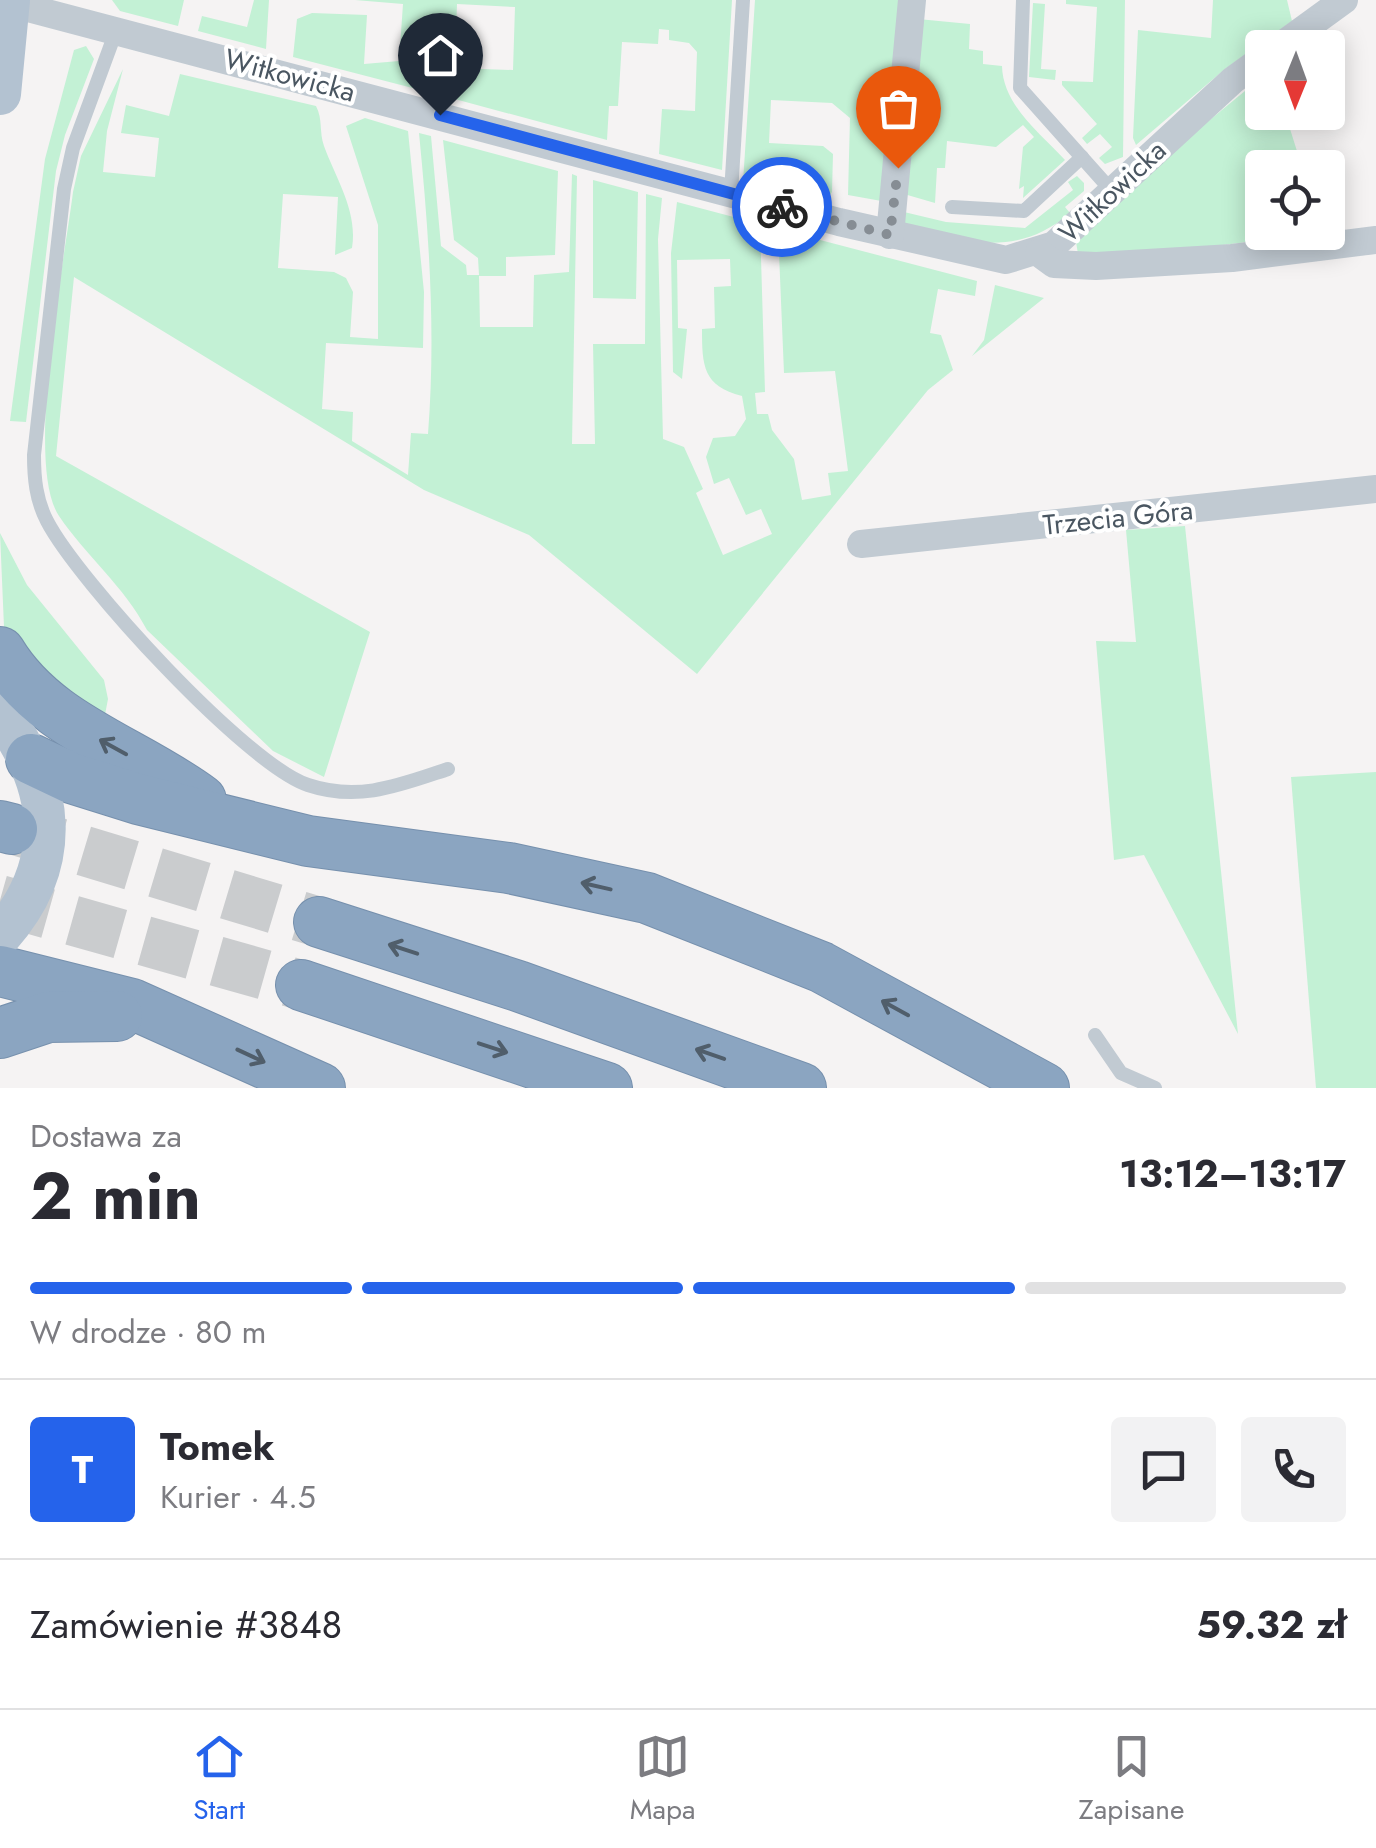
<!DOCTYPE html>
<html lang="pl">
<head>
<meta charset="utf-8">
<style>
  body { margin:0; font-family:Jost,sans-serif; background:#f2f2f3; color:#2b2b33; height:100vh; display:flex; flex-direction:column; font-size:38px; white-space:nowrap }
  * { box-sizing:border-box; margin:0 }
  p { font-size:32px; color:#7c7c81 }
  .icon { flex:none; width:55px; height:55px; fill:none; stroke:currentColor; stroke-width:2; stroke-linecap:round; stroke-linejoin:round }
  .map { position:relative; height:1088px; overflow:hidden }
  .drawer { display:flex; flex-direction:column; background:#fff; flex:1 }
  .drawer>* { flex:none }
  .needle { width:65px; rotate:181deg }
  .tools { position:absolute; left:1245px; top:30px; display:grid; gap:20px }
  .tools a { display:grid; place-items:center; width:100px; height:100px; border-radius:10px; background:#fff; box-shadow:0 5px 25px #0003; font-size:50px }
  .pin { position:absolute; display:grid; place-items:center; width:85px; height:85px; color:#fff; margin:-102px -42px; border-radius:50% 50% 50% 0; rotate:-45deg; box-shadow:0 0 10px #0007 }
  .pin .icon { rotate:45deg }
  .courier { position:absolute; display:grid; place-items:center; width:100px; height:100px; margin:-50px; border:8px solid #2563eb; border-radius:50%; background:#fff; color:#222; box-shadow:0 2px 12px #0007 }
  .headline em { font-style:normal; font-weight:700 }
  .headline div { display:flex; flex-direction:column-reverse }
  .headline { display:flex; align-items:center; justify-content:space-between; height:170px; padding:0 30px }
  h1 { font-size:65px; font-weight:700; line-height:75px }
  .bar { display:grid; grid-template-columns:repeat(4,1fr); gap:15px 10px; align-content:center; height:120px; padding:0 30px }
  .bar i { height:12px; border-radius:8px; background:#e1e1e2 }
  .bar .on { background:#2563eb }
  .bar p { grid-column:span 4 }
  .line { display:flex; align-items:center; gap:25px; padding:0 30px; border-top:2px solid #e1e1e2 }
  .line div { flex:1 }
  .round { display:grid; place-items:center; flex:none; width:105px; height:105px; border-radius:10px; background:#f2f2f3 }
  .dock { display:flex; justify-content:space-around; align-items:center; height:140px; border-top:2px solid #e1e1e2; background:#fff; font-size:28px; color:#7c7c81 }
  .dock a { display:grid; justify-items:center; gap:5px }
  .dock .on { color:#2563eb }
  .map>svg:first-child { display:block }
  .green { fill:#c3f1d5 }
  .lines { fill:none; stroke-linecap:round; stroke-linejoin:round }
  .motorway-tunnel { stroke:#caccce; stroke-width:50; stroke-dasharray:50 25; stroke-linecap:butt }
  .motorway-casing { stroke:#7690ad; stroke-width:52 }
  .service { stroke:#c1cad2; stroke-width:14 }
  .minor { stroke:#c1cad2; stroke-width:28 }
  .primary { stroke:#b3c2d1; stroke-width:42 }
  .motorway { stroke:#8ba5c1; stroke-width:50 }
  .oneway { stroke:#505e6b }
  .done { stroke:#868d94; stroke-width:10; stroke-dasharray:0 18 }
  .route { stroke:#2563eb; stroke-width:12 }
  .labels { text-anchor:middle; stroke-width:8; stroke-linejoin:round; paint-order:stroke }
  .street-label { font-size:28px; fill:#4a5661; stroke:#fff }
</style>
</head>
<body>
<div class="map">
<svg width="1376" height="1088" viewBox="0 0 1376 1088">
  <rect width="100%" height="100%" fill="#f5f3f3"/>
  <!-- green -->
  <g class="green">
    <path d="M112 0H184L178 26 120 11Z"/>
    <path d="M254 0H269L266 49 198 31 202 16 247 27Z"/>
    <path d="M355 0H732L722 170 659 154 662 109 695 111 697 52 689 43 669 40V30L659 29 658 44 622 42 618 106H609L607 140 451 98 454 68 513 70 515 7 457 4 456 31H438L436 67 425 66 424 91 293 57 297 19 312 13 367 15 364 64 399 61 403 4Z"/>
    <path d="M755 0H905L887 202 848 195 850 118 832 103 771 100 769 143 823 146 833 154 832 192 825 202 743 182Z"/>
    <path d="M1066 0H1125L1123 157 1105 164 1099 158 1112 147 1100 134 1087 144 1082 138 1097 124 1062 85V81L1093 82 1097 7 1066 4Z"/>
    <path d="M1213 0H1287L1292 21 1225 69 1136 145 1133 138 1138 30 1211 38Z"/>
    <path d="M1033 3 1045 4 1041 69 1056 70 1055 80 1029 77Z"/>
    <path d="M918 19 970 24 969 49 983 51V64L1002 66C1003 105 1039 132 1065 160L1023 198 1024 186 1019 189 1023 147 1034 137 1023 125 996 147 947 141 945 168H937L935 203 904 194V212L946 222 1025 228 1073 190 1068 182 1077 176 1084 183V191L1065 207 1070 213C1029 248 988 248 938 234 925 231 912 229 901 222Z"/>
    <path d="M86 46 94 59 65 135 56 171 26 422 10 421 45 159 74 50Z"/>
    <path d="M123 69 107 131 103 172 155 177 159 138 121 133 126 105 169 116 180 74 316 106C323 119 319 132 324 146 336 179 358 211 352 248L335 255 338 197 283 194 278 268 334 272 346 278 353 292 350 337 378 339V225L346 126 365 118 408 131 424 292 423 348 326 343 322 409 353 412 352 441 408 475 411 433 428 434C436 332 429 235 419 133L431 136 441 246 466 265 467 275H479L478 258 454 240 443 140 558 171 555 255 506 257V276H479L480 327H533L534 275 569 272 572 174 577 176 572 444H595L593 344H645L646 194 662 198 658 239 663 439 684 447 703 489 696 493 723 555 772 534 761 509 746 515 729 478 714 484 706 457 713 438 735 436 746 419 742 396C703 386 702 366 702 329L715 328 714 287 731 286 730 259 677 260 678 328 687 329 682 379 673 372 671 253 677 202 760 224 765 392 755 393 757 414H768L772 430 794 459 802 500 831 495 828 473 848 471 835 371 784 373 778 229 977 281 975 296 938 289 930 333 941 335 953 370 928 390 697 674 529 535 424 490 74 277 56 456 370 632 324 777 273 751 147 630C124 586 86 556 59 516 24 464 65 258 73 192L81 156Z"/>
    <path d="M1262 77V112L1285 113 1302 167 1262 168V232L1322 233 1173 251 1078 254 1076 242 1155 165Z"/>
    <path d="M593 180 638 192 636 299 593 298Z"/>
    <path d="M995 285 1044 298 972 356 984 340Z"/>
    <path d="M1185 526 1238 1034 1144 855 1114 860 1096 641 1136 642 1126 530Z"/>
    <path d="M0 533 27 585 104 680 108 699 103 725 16 650 4 627Z"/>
    <path d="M1376 772V1088H1316L1291 777Z"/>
  </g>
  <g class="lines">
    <!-- motorway-tunnel -->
    <g class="motorway-tunnel">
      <path d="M12 829 319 922"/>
      <path d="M0 900 301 985"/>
    </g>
    <!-- motorway casing -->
    <g class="motorway-casing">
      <g id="motorway">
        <path d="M0 652C45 727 134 750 201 800"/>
        <path d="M31 759 71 778 138 799 308 841 509 868 647 898 821 967 1044 1088"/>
        <path d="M0 826 12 829"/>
        <path d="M319 922 518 986 801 1088"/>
        <path d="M0 971 132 1004 320 1088"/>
        <path d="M301 985 607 1088"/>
        <path d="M0 1033 48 1017 117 1016"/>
      </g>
    </g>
    <!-- service -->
    <g class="service">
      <path d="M1023 0 1020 88 1111 190"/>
      <path d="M116 31 73 148 64 189 34 455C34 478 36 500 47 521 78 581 247 765 308 785 359 802 400 785 448 769"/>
      <path d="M731 193 743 0"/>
      <path d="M952 207 1024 211 1082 157"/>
      <path d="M1095 1035 1121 1073 1155 1088"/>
    </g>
    <!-- minor -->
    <g class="minor">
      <path d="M9 3 839 222 1006 260 1054 245 1233 80 1262 59"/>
      <path d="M1278 48 1344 0"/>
      <path d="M890 235 912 0"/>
      <path d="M1039 253 1054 264 1096 266 1232 258 1376 240"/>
      <path d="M861 544 1376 489"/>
    </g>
    <!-- primary -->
    <g class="primary">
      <path d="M0 94 9 0"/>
      <path d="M0 713C55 786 64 864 0 936"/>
    </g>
    <!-- motorway -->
    <use href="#motorway" class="motorway"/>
  </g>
  <!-- one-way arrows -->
  <defs><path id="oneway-shaft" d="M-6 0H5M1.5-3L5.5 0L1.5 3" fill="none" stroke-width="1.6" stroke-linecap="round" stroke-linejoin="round" transform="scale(2.5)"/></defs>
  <g class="oneway">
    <use href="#oneway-shaft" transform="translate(113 747) rotate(-151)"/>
    <use href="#oneway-shaft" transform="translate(596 886) rotate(-167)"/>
    <use href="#oneway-shaft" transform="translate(403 949) rotate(-162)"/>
    <use href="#oneway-shaft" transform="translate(895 1008) rotate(-151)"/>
    <use href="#oneway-shaft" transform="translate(493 1048) rotate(18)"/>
    <use href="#oneway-shaft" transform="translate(710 1054) rotate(-161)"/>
    <use href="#oneway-shaft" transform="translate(251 1056) rotate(25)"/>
  </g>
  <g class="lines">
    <!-- done -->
    <path class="done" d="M782 207 890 235 898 168"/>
    <!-- route -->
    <path class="route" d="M440 115 782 207"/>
  </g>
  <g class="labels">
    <!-- street labels -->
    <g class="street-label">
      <text transform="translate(290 75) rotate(15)" y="10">Witkowicka</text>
      <text transform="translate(1112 191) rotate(-43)" y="10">Witkowicka</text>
      <text transform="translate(1118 517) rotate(-6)" y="10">Trzecia Góra</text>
    </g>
  </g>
</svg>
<div class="tools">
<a><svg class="needle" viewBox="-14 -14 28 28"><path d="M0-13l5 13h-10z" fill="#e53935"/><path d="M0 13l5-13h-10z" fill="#7c7c81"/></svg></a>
<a><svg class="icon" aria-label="locate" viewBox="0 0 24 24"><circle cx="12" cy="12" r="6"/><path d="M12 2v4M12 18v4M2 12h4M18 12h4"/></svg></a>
</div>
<div class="pin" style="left:898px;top:168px;background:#ea580c"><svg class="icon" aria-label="bag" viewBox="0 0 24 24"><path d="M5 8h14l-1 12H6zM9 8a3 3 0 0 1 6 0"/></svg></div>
<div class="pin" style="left:440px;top:115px;background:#1f2937"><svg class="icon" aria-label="home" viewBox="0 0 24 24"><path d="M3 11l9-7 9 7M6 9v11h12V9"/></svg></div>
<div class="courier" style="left:782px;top:207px"><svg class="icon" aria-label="bike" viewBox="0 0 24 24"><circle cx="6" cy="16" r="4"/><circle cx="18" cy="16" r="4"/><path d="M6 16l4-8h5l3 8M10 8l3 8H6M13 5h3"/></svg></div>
</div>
<section class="drawer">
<div class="headline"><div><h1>2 min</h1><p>Dostawa za</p></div><em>13:12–13:17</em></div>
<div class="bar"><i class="on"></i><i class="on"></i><i class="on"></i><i></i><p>W drodze · 80 m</p></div>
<div class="line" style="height:180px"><b class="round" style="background:#2563eb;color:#fff">T</b><div><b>Tomek</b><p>Kurier · 4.5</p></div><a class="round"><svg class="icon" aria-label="chat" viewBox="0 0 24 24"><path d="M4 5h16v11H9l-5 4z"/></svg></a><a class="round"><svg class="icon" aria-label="phone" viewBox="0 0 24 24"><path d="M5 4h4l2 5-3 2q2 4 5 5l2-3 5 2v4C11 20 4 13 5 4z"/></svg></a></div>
<div class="line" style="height:130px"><div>Zamówienie #3848</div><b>59.32 zł</b></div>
</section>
<nav class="dock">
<a class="on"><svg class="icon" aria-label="home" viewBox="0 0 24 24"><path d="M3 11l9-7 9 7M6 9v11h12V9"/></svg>Start</a>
<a><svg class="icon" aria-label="map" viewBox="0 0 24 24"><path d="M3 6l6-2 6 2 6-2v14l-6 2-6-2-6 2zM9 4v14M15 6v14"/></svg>Mapa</a>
<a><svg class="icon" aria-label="saved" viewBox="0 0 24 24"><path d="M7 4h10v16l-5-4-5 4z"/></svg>Zapisane</a>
</nav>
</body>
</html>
